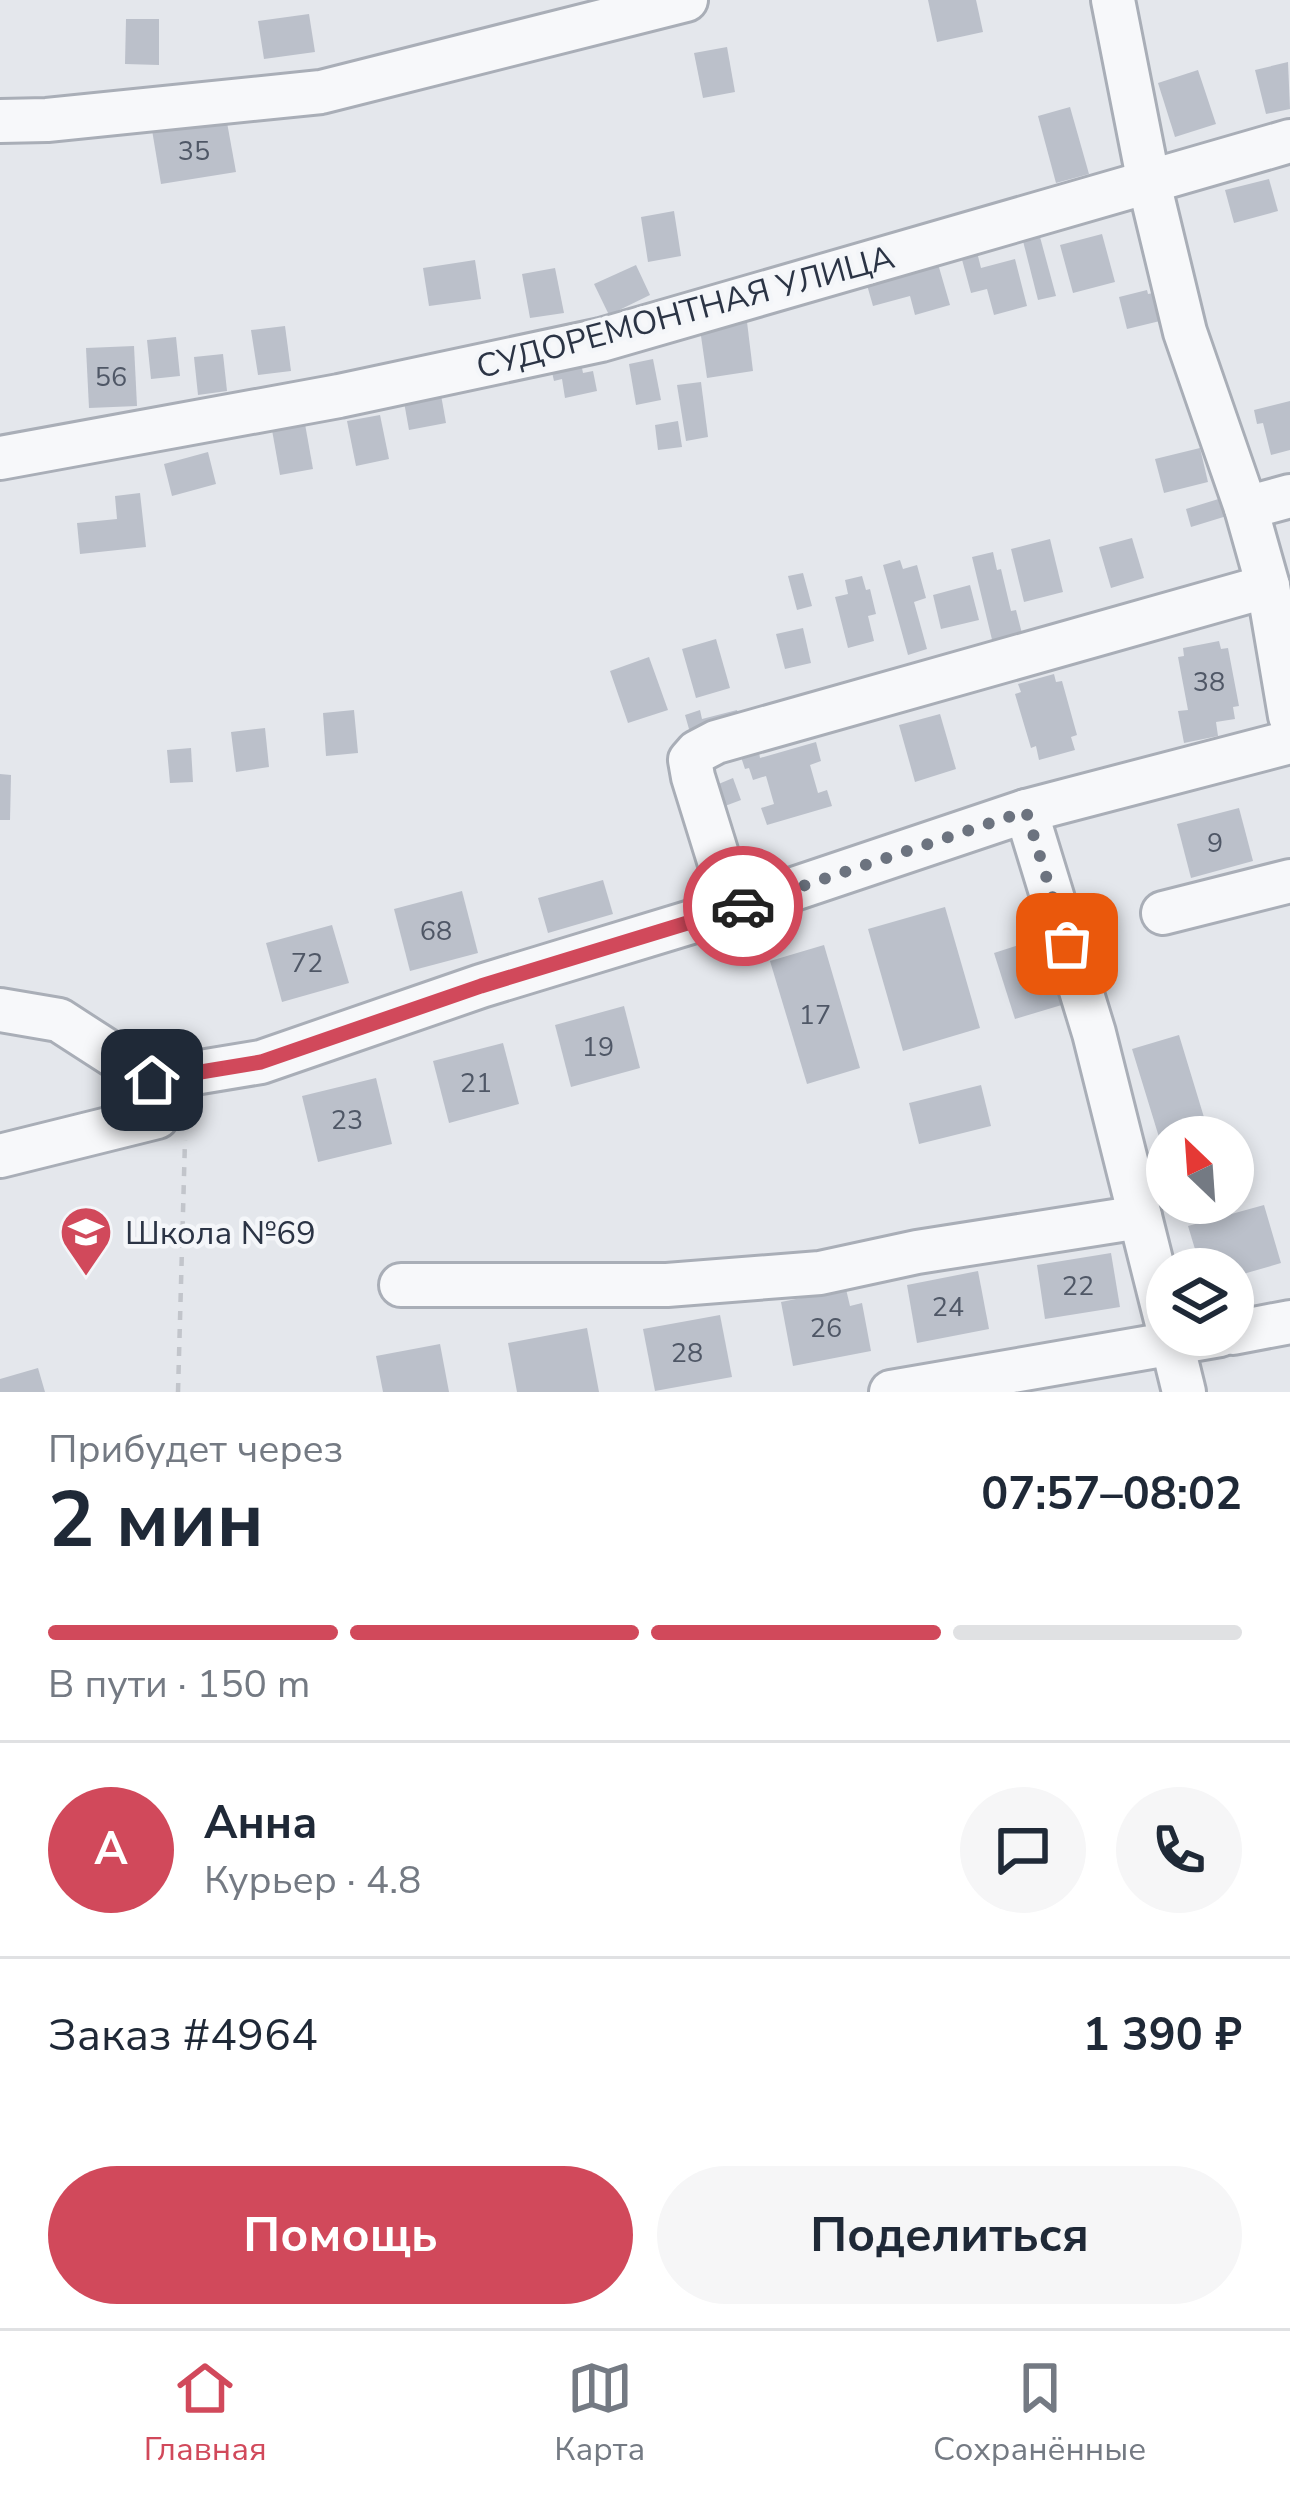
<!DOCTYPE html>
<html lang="ru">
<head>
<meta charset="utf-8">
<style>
  body { margin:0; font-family:"Nunito Sans",sans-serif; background:#f6f6f7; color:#1f2937; height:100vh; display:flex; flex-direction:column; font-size:45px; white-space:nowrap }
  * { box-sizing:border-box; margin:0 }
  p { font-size:39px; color:#747a83 }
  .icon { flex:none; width:66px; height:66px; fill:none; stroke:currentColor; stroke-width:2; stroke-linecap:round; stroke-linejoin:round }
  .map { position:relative; height:1392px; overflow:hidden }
  .sheet { display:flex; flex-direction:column; background:#fff; flex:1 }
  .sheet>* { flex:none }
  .needle { width:78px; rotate:335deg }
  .controls { position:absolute; left:1146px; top:1116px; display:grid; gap:24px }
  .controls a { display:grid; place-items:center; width:108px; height:108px; border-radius:50%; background:#fff; box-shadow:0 6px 18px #0003; font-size:60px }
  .pin { position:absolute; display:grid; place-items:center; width:102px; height:102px; color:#fff; margin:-51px; border-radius:24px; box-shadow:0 6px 18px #0006 }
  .courier { position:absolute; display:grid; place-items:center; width:120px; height:120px; margin:-60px; border:9px solid #d1495b; border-radius:50%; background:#fff; color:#222; box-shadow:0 3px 15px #0007 }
  .overview em { font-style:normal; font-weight:700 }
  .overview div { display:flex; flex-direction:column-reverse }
  .overview { display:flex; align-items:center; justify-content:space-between; height:204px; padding:0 48px }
  h1 { font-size:78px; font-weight:700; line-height:90px }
  .bar { display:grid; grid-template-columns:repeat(4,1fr); gap:18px 12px; align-content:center; height:144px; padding:0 48px }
  .bar i { height:15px; border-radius:9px; background:#e0e1e3 }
  .bar .current { background:#d1495b }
  .bar p { grid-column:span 4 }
  .line { display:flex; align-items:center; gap:30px; padding:0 48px; border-top:3px solid #e0e1e3 }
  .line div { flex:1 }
  .round { display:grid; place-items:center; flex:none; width:126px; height:126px; border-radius:63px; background:#f6f6f7 }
  .action { display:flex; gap:24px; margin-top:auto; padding:24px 48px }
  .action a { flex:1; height:138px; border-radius:72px; background:#d1495b; color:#fff; font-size:48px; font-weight:700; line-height:138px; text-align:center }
  .action a+a { background:#f6f6f7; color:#1f2937 }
  .tabs { display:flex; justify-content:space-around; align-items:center; height:168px; border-top:3px solid #e0e1e3; background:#fff; font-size:33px; color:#747a83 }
  .tabs a { display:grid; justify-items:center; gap:6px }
  .tabs .current { color:#d1495b }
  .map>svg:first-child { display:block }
  .building { fill:#bbc0ca }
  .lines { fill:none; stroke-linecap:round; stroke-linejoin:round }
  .minor-casing { stroke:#a9aeb7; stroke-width:48 }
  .path { stroke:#c2c5cb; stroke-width:4.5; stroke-dasharray:9 9; stroke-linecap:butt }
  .minor { stroke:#f7f8fa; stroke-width:42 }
  .done { stroke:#6c737f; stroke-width:12; stroke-dasharray:0 21.6 }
  .route { stroke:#d1495b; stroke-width:15 }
  .labels { text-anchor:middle; stroke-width:9; stroke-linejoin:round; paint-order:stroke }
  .number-label { font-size:27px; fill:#4f5766 }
  .street-label { font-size:33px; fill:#2b3445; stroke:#f4f6f9 }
  .poi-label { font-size:33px; fill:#2b3445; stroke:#f4f6f9; text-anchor:start }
</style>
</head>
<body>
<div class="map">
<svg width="1290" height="1392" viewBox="0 0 1290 1392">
  <rect width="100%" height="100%" fill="#e4e7ec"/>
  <!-- building -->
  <g class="building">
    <path d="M928 0H976L983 32 937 42Z"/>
    <path d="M309 14 315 52 264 59 258 21Z"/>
    <path d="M126 19H159V65L125 64Z"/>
    <path d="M727 47 735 92 703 98 694 53Z"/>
    <path d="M1288 62 1290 109 1266 114 1255 70Z"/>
    <path d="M1198 70 1216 124 1175 137 1158 83Z"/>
    <path d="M1070 107 1089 174 1056 183 1038 116Z"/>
    <path d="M226 117 236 172 161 184 152 130Z"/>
    <path d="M1269 179 1278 211 1234 223 1225 190Z"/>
    <path d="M674 211 681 256 648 262 641 217Z"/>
    <path d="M1102 234 1115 282 1073 293 1060 245Z"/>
    <path d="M1040 237 1056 296 1038 300 1023 241Z"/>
    <path d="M977 252 981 268 1015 259 1027 306 994 315 987 289 971 293 961 256Z"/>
    <path d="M936 257 950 305 915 315 910 296 873 306 865 278Z"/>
    <path d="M475 260 481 299 429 306 423 268Z"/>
    <path d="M636 265 650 295 609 315 594 284Z"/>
    <path d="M555 268 564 313 530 318 522 274Z"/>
    <path d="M1147 290 1148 294 1153 293 1160 321 1127 329 1119 297Z"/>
    <path d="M747 322 753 371 707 378 700 329Z"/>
    <path d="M285 326 291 371 258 375 251 330Z"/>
    <path d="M176 337 180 376 151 379 147 340Z"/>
    <path d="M134 346 137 406 89 408 86 348Z"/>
    <path d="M223 354 227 391 198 395 194 357Z"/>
    <path d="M580 358 583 373 593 371 597 391 565 398 562 379 554 381 550 364Z"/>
    <path d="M653 359 661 400 636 405 629 364Z"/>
    <path d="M701 382 708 437 686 441 677 385Z"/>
    <path d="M441 395 446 423 409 430 404 402Z"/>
    <path d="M1290 401V450L1271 455 1263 423 1257 424 1254 410Z"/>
    <path d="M380 415 389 459 356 466 347 421Z"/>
    <path d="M678 421 682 447 658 450 655 425Z"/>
    <path d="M305 424 313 469 280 475 272 430Z"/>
    <path d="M1200 448 1208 482 1164 493 1155 459Z"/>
    <path d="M208 452 216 484 172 496 164 464Z"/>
    <path d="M140 493 146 547 80 554 77 523 117 519 115 496Z"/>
    <path d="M1225 497 1230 515 1191 527 1186 509Z"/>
    <path d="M1132 538 1144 578 1111 588 1099 547Z"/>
    <path d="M1050 539 1063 592 1024 602 1011 549Z"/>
    <path d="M993 552 997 570 1001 569 1011 611 1016 610 1025 645 995 652 972 557Z"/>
    <path d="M900 560 903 569 917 565 926 598 914 602 927 649 908 655 883 565Z"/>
    <path d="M803 573 812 606 797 610 788 576Z"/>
    <path d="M862 576 866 590 870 589 876 614 868 616 874 641 848 648 835 597 848 594 845 580Z"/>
    <path d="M970 585 979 620 941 629 933 595Z"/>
    <path d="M803 628 811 663 785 669 776 634Z"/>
    <path d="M716 639 730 688 696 698 682 649Z"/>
    <path d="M1219 641 1221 649 1228 648 1239 706 1233 707 1235 719 1216 722 1218 736 1184 743 1178 711 1188 710 1178 657 1184 656 1183 648Z"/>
    <path d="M649 657 668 710 628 723 610 671Z"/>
    <path d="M1054 674 1056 682 1062 681 1077 735 1071 737 1075 750 1039 760 1036 746 1031 748 1015 694 1021 692 1018 684Z"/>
    <path d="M354 710 358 753 326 756 323 713Z"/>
    <path d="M700 710 702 719 737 710 740 723 691 736 685 715Z"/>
    <path d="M940 714 956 769 915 782 899 725Z"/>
    <path d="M265 728 269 767 236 772 231 732Z"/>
    <path d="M816 742 821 761 810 765 818 793 827 790 832 806 767 825 761 808 774 804 766 776 753 780 749 768 745 769 741 757 759 752 760 758Z"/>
    <path d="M191 748 193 782 170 783 167 750Z"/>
    <path d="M0 774 11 775 10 820H0Z"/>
    <path d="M733 778 741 800 717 809 709 788Z"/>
    <path d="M1239 808 1253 861 1191 878 1177 824Z"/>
    <path d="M603 880 613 914 548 933 538 898Z"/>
    <path d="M462 891 478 953 410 971 394 909Z"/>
    <path d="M945 907 980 1028 903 1051 868 929Z"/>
    <path d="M332 925 349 983 282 1002 266 943Z"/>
    <path d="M1044 937 1065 1004 1015 1019 994 953Z"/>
    <path d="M824 945 860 1068 807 1084 770 961Z"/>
    <path d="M624 1006 640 1068 571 1087 555 1025Z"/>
    <path d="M1179 1035 1210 1137H1167L1166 1160 1132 1049Z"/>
    <path d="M503 1043 519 1104 449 1123 433 1061Z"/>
    <path d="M376 1078 392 1144 318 1162 302 1096Z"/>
    <path d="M981 1085 991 1126 919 1144 909 1103Z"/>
    <path d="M1264 1205 1281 1263 1233 1277V1269H1201L1188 1226Z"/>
    <path d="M1111 1253 1120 1307 1045 1319 1037 1265Z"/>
    <path d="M978 1271 989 1329 917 1343 907 1285Z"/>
    <path d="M846 1289 850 1306 862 1303 871 1351 793 1366 781 1302Z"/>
    <path d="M720 1315 732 1377 655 1391 643 1329Z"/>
    <path d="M587 1328 599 1392H517L508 1343Z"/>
    <path d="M440 1344 449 1392H383L376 1356Z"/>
    <path d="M38 1368 45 1392H0V1379Z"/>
  </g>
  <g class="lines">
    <!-- minor casing -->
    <g class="minor-casing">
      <g id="minor">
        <path d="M1113 0 1149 183 1185 332 1246 508 1268 586 1290 716"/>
        <path d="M0 121 47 120 321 92 686 0"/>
        <path d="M0 458 339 396 601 340 1290 141"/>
        <path d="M1246 508 1290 496"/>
        <path d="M1026 811 1094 1033 1167 1324"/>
        <path d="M734 909 693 777 690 760 697 752 716 742 1268 586"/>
        <path d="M1163 913 1290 881"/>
        <path d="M0 1010 59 1020 152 1080 157 1117 0 1156"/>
        <path d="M152 1080 261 1062 481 986 734 909 1026 811 1290 742"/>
        <path d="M401 1285H667L820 1273 917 1252 1140 1217"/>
        <path d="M1233 1333 1290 1322"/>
        <path d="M1170 1335 1184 1392"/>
        <path d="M891 1392 1220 1335"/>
      </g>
    </g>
    <!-- path -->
    <path class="path" d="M178 1392 185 1140"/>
    <!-- minor -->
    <use href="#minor" class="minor"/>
  </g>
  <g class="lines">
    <!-- done -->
    <path class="done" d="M743 906 1026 811 1067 944"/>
    <!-- route -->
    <path class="route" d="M152 1080 261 1062 481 986 743 906"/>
  </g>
  <!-- icons -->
  <defs>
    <g id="school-pin" transform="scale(2.7)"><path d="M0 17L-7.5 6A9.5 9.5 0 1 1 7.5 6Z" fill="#d1495b" stroke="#f4f6f9"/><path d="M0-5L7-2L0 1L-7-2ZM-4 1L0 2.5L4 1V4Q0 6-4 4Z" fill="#fff"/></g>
  </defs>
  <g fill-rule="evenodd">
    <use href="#school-pin" x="86" y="1232"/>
  </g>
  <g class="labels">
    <!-- number labels -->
    <g class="number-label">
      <text x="194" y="160">35</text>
      <text x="111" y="386">56</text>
      <text x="1209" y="691">38</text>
      <text x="1215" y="852">9</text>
      <text x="436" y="940">68</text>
      <text x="307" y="972">72</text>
      <text x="815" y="1024">17</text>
      <text x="598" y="1056">19</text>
      <text x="476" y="1092">21</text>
      <text x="347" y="1129">23</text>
      <text x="1078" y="1295">22</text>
      <text x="948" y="1316">24</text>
      <text x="826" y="1337">26</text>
      <text x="687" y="1362">28</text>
    </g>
    <!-- street labels -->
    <g class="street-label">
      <text transform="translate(685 311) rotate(-15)" y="12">СУДОРЕМОНТНАЯ УЛИЦА</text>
    </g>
    <!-- poi labels -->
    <g class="poi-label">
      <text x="125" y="1244">Школа №69</text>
    </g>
  </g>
</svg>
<div class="controls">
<a><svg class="needle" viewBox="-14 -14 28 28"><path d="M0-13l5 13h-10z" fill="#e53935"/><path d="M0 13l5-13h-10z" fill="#747a83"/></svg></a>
<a><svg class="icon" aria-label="layers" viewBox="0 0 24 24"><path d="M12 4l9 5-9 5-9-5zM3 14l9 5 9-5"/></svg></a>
</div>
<div class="pin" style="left:1067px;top:944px;background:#ea580c"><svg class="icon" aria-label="bag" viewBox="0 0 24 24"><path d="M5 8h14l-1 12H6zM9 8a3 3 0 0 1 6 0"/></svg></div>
<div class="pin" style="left:152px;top:1080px;background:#1f2937"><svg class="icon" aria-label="home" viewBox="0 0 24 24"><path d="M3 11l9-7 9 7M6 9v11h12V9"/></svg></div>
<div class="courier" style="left:743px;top:906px"><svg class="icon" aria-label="car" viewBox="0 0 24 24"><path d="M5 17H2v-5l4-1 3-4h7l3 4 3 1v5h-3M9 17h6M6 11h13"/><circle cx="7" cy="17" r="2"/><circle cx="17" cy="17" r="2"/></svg></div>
</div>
<section class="sheet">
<div class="overview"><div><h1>2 мин</h1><p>Прибудет через</p></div><em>07:57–08:02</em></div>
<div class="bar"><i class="current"></i><i class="current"></i><i class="current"></i><i></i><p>В пути · 150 m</p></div>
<div class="line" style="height:216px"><b class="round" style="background:#d1495b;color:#fff">А</b><div><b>Анна</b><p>Курьер · 4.8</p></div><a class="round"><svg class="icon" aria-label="chat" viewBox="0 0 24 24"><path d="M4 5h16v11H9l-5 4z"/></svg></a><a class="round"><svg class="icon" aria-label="phone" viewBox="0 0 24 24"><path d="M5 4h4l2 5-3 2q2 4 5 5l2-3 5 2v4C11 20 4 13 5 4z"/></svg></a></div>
<div class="line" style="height:156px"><div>Заказ #4964</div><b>1 390 ₽</b></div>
<div class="action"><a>Помощь</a><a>Поделиться</a></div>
</section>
<nav class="tabs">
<a class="current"><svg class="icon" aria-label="home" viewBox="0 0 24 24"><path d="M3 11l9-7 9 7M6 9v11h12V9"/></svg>Главная</a>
<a><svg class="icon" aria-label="map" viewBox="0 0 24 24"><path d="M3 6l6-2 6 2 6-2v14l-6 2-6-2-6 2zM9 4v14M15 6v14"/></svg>Карта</a>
<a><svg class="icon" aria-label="saved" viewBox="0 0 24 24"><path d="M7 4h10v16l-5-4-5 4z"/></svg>Сохранённые</a>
</nav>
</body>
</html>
